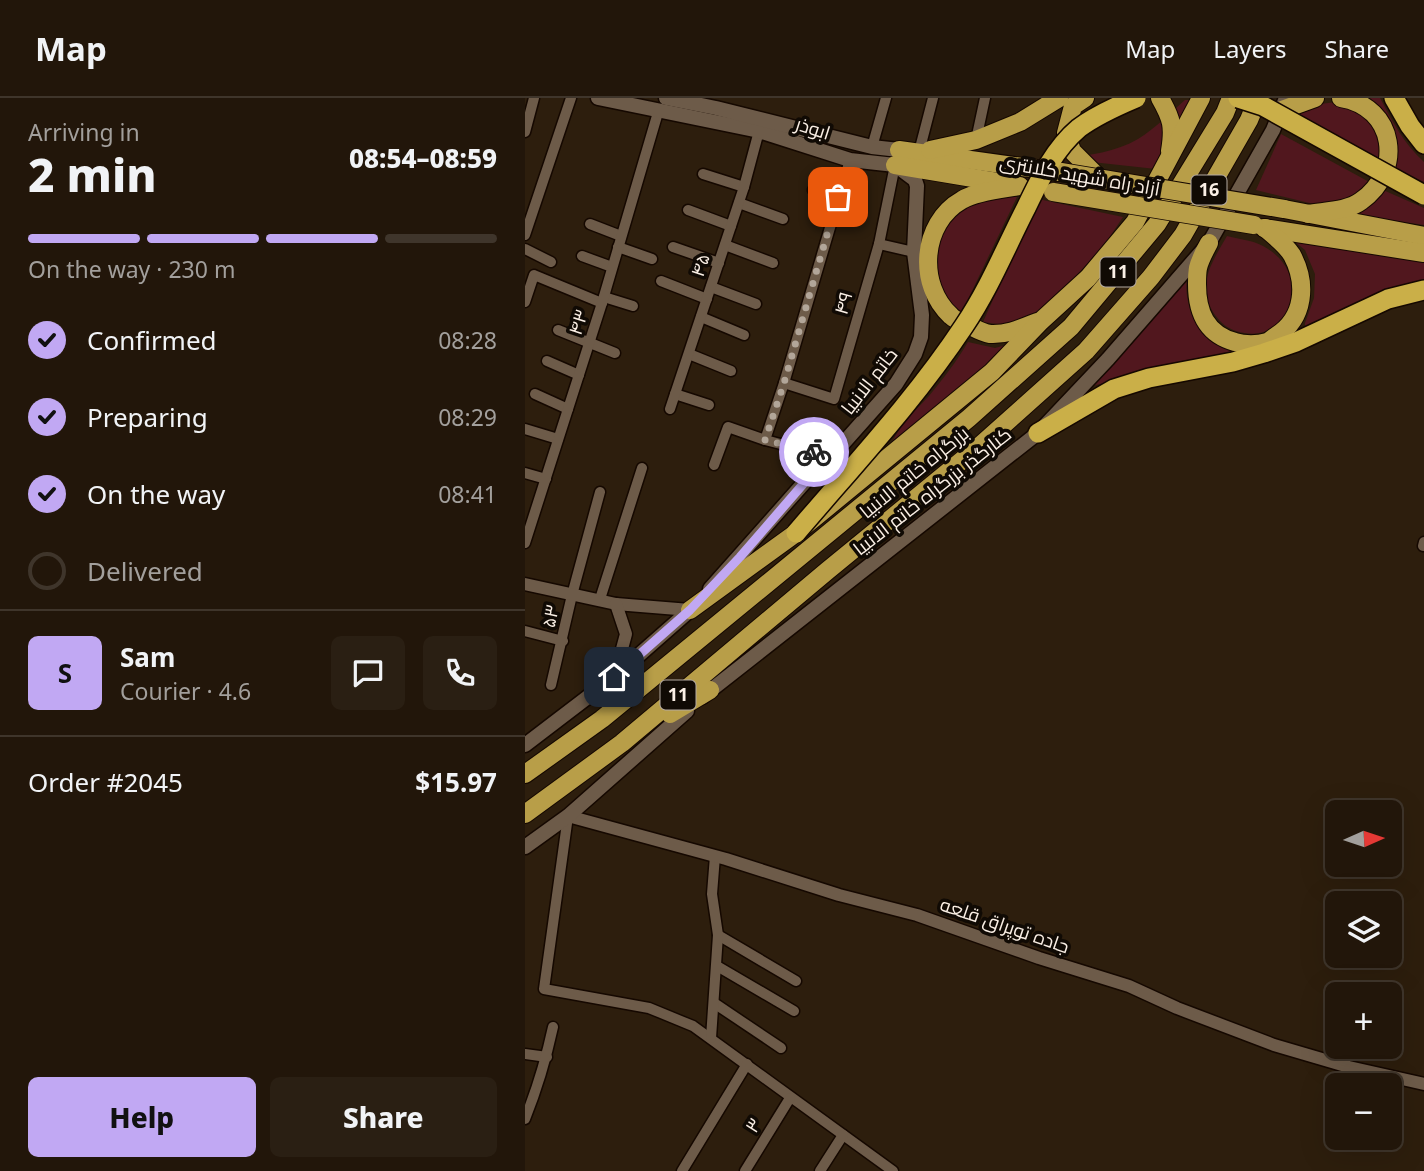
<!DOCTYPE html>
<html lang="en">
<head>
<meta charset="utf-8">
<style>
  body { margin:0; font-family:"Noto Sans",Cairo,sans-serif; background:#2a1f13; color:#f1f3f6; height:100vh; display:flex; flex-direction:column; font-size:26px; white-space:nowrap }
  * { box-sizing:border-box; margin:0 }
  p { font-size:23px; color:#a29f9c }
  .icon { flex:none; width:38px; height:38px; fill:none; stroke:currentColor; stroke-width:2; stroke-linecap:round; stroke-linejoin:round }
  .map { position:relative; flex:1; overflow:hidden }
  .panel { display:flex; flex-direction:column; background:#22160a; width:525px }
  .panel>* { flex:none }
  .needle { width:46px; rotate:87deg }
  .fabs { position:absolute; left:800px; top:702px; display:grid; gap:14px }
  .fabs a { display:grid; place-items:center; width:77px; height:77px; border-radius:10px; background:#22160a; box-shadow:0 7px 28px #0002,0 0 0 2px #3f352b; font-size:35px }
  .pin { position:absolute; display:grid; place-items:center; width:60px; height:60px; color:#fff; margin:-30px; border-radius:14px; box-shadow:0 4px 10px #0006 }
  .courier { position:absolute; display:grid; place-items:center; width:70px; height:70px; margin:-35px; border:5px solid #c1a8f3; border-radius:50%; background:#fff; color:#222; box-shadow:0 2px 9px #0007 }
  .headline em { font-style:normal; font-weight:800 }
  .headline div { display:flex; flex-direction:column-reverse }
  .headline { display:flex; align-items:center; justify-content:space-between; height:119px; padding:0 28px }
  h1 { font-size:46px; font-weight:800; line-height:52px }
  .bar { display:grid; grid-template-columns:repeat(4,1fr); gap:10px 7px; align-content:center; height:84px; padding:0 28px }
  .bar i { height:9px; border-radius:5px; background:#3f352b }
  .bar .current { background:#c1a8f3 }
  .bar p { grid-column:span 4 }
  .line { display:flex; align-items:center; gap:18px; padding:0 28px; border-top:2px solid #3f352b }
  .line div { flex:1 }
  .round { display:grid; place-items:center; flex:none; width:74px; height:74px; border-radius:10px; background:#2a1f13 }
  ol { padding:0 28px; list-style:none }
  li { display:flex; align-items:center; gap:21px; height:77px }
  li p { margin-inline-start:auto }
  li .icon { padding:7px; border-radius:50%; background:#c1a8f3; color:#111; stroke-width:4 }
  li:last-child { color:#a29f9c }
  li i { width:38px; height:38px; border:4px solid #3f352b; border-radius:50% }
  .button { display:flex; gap:14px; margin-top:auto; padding:14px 28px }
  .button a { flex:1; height:80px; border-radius:10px; background:#c1a8f3; color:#111; font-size:28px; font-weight:800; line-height:80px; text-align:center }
  .button a+a { background:#2a1f13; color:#f1f3f6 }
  header { display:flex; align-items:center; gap:42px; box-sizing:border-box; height:98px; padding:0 35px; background:#22160a; border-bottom:2px solid #3f352b }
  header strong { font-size:33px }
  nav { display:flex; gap:38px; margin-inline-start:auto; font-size:24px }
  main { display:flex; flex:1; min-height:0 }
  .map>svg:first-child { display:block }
  .green { fill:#51171e }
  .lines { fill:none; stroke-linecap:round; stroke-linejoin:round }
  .minor-casing { stroke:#150800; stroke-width:13 }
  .tertiary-casing { stroke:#150800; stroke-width:15 }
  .secondary-casing { stroke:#150800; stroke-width:17 }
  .trunk-casing { stroke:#150800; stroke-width:20 }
  .motorway-casing { stroke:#150800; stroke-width:22 }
  .minor { stroke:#6d5b49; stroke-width:10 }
  .tertiary { stroke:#6d5b49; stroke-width:12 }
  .secondary { stroke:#6d5b49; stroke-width:14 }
  .trunk { stroke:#b89e48; stroke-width:18 }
  .motorway { stroke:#caaf48; stroke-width:19 }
  .trunk-bridge-casing { stroke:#150800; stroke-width:20; stroke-linecap:butt }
  .motorway-bridge-casing { stroke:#150800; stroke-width:22; stroke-linecap:butt }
  .trunk-bridge { stroke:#b89e48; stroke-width:18 }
  .motorway-bridge { stroke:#caaf48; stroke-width:19 }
  .done { stroke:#b2a699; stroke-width:7; stroke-dasharray:0 12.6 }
  .route { stroke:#c1a8f3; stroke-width:9 }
  .labels { text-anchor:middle; stroke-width:7; stroke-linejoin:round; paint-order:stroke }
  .shield { fill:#100a04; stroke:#b4aaa2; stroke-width:2 }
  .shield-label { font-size:18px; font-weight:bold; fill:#faefe5 }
  .street-label { font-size:19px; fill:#faefe5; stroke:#100a04 }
</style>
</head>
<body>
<header>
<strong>Map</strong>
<nav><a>Map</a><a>Layers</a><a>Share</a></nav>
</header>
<main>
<section class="panel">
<div class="headline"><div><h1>2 min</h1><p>Arriving in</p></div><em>08:54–08:59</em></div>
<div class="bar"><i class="current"></i><i class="current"></i><i class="current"></i><i></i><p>On the way · 230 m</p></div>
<ol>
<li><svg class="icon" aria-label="check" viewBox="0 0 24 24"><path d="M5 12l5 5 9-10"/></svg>Confirmed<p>08:28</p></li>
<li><svg class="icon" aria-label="check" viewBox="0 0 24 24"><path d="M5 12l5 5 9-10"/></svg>Preparing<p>08:29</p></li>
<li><svg class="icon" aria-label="check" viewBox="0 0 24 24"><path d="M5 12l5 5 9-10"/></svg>On the way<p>08:41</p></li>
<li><i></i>Delivered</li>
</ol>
<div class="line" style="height:126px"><b class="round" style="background:#c1a8f3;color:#111">S</b><div><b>Sam</b><p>Courier · 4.6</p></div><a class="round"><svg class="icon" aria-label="chat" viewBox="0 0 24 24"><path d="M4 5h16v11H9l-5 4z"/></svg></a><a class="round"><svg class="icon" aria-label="phone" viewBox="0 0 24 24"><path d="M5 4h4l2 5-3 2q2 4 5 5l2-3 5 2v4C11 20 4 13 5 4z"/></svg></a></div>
<div class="line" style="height:91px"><div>Order #2045</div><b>$15.97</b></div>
<div class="button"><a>Help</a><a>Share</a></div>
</section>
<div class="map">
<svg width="899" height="1073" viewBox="0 0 899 1073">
  <rect width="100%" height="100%" fill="#2d1e0d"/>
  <!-- green -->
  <g class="green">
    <path d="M843 0H855C867 23 879 46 899 64V84L868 69 859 17Z"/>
    <path d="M660 2H665L631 71 539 61C564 57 591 54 613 41 631 30 645 15 660 2Z"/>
    <path d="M811 4 844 20 858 45 856 64 767 17 779 8Z"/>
    <path d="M756 36 848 86 839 96 797 108 731 92Z"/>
    <path d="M858 92 899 110V127L825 116C841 110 849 106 858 92Z"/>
    <path d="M477 97 492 99 435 218 414 193 408 164 419 129 446 104Z"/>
    <path d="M513 101 598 119 578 149 547 182 511 215 494 224 479 227 458 224Z"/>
    <path d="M702 138C713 141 727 142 738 148 791 176 767 251 711 233 702 230 696 225 690 217 670 188 687 164 702 138Z"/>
    <path d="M764 139 899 163V182L852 198 780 234V225L789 200 790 176 780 152Z"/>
    <path d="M662 177C659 198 666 230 687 241 698 247 713 250 725 254L620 275 567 288Z"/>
    <path d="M443 244 470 250 489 245 364 351C372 330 389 314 404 298 418 281 432 263 443 244Z"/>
  </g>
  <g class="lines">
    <!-- minor casing -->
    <g class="minor-casing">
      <g id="minor">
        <path d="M0 34 9 0"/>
        <path d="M451 42 460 0"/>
        <path d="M347 49 361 0"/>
        <path d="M394 54 408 0"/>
        <path d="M178 76 219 89"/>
        <path d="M288 92 313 99"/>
        <path d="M214 105 258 121"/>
        <path d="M163 112 206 128"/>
        <path d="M65 126 96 138"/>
        <path d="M0 137 46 0"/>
        <path d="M354 146 389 154"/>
        <path d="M200 147 248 165"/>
        <path d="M93 149 127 161"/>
        <path d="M148 149 194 165"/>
        <path d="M0 151 26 164"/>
        <path d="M57 158 87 169"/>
        <path d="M136 183 182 201"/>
        <path d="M186 189 231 206"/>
        <path d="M79 199 108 208"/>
        <path d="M0 204 9 177 77 205"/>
        <path d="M176 219 219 237"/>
        <path d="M33 232 90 255"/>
        <path d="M164 256 206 273"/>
        <path d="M22 263 54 277"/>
        <path d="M259 285 309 301 354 146 370 67"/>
        <path d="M10 296 43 311"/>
        <path d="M150 296 184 307"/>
        <path d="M145 311 219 89 234 33"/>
        <path d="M0 331 33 341"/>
        <path d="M306 359 240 342 259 285 325 62"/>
        <path d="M189 367 203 329 240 342"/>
        <path d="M0 375 21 381"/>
        <path d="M0 445 77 205 134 11"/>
        <path d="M898 448 899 444"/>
        <path d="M75 501 117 370"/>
        <path d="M0 533 38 543"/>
        <path d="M26 587 47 497 75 394"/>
        <path d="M43 718 19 891 124 910 168 928 368 1073"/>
        <path d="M193 837 271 883"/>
        <path d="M192 868 269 913"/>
        <path d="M189 905 256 950"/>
        <path d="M186 940 193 837 187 796 190 758"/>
        <path d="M0 956 22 959"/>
        <path d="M0 1021C12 991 21 961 28 929"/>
        <path d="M157 1073 222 966"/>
        <path d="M220 1073 265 1000"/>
        <path d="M295 1073 318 1037"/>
      </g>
    </g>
    <!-- tertiary casing -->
    <g class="tertiary-casing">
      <g id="tertiary">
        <path d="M0 486 91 506 165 512"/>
        <path d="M90 577 101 536 91 506"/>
        <path d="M43 718 201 761 314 797 392 817 514 860 604 888 652 910 749 947 824 969 899 986"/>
      </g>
    </g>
    <!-- secondary casing -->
    <g class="secondary-casing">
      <g id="secondary">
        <path d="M73 0 234 33 325 62 370 67 390 82 392 88 389 154 397 217 396 239 390 256 371 286 306 359 286 377 185 491"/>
        <path d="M141 0 191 10 347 49 374 52"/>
        <path d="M177 599 513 335 583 261 684 145 748 32 761 0"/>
        <path d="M0 647 89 579 172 506"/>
        <path d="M0 749 43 718 162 613"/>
      </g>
    </g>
    <!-- trunk casing -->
    <g class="trunk-casing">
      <g id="trunk">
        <path d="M560 0 548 8 541 35 547 53 573 79"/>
        <path d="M635 0C647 21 649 29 645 53"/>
        <path d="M757 12 790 0"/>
        <path d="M374 52 533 74"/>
        <path d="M405 52 451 42 495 24 534 0"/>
        <path d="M370 67 484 86"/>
        <path d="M495 88C478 91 452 93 437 102 396 125 392 187 426 218 431 223 439 225 445 228 451 231 458 235 465 236 482 237 497 230 512 224"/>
        <path d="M759 111 899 138"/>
        <path d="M783 116C800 113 823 113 836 103 879 73 871 9 816 0"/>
        <path d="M739 130 899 155"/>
        <path d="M684 145C680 153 675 161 673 170 672 175 672 181 672 186 672 214 681 236 710 244 719 247 733 247 742 244 745 243 748 240 751 238 780 220 782 185 767 157 761 147 749 138 740 130"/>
        <path d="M165 512 271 435 467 274 516 223 563 180 610 124 676 0"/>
        <path d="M145 616 185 592"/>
        <path d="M0 676 77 621 444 320 546 229 632 126 700 15 706 0"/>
        <path d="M0 716 97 645 302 473 457 346 561 253 626 179 658 137 724 22 733 0"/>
      </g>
    </g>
    <!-- motorway casing -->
    <g class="motorway-casing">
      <g id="motorway">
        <path d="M869 0 885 28 899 46"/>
        <path d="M513 335 589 291 624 280 708 264 739 255 771 244 863 201 899 192"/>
      </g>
    </g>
    <!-- minor -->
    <use href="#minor" class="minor"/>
    <!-- tertiary -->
    <use href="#tertiary" class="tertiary"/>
    <!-- secondary -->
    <use href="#secondary" class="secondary"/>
    <!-- trunk -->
    <use href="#trunk" class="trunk"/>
    <!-- motorway -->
    <use href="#motorway" class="motorway"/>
    <!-- trunk-bridge casing -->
    <g class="trunk-bridge-casing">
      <g id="trunk-bridge">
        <path d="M536 74 759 111"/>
        <path d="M528 94 729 127"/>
      </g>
    </g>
    <!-- motorway-bridge casing -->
    <g class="motorway-bridge-casing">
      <g id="motorway-bridge">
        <path d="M713 0 738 8 899 97"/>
        <path d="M271 435C328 368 390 302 439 228 464 191 481 149 501 110 515 81 529 51 554 30 570 18 592 8 611 0"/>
      </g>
    </g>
    <!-- trunk-bridge -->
    <use href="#trunk-bridge" class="trunk-bridge"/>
    <!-- motorway-bridge -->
    <use href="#motorway-bridge" class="motorway-bridge"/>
  </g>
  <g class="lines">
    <!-- done -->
    <path class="done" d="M289 354 240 342 259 285 313 99"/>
    <!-- route -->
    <path class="route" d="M89 579 165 512 215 459 286 377 306 359 289 354"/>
  </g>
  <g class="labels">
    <!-- shield labels -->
    <g class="shield">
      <rect x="666.5" y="77.5" width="35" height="29" rx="5"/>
      <rect x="575.5" y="159.5" width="35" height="29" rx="5"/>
      <rect x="135.5" y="582.5" width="35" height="29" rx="5"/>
    </g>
    <g class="shield-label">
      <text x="684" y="98">16</text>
      <text x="593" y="180">11</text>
      <text x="153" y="603">11</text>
    </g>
    <!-- street labels -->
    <g class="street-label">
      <text transform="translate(288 30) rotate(18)" y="7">ابوذر</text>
      <text transform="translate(555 77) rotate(10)" y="7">آزاد راه شهید کلانتری</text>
      <text transform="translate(175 167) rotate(-72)" y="7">۴۵</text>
      <text transform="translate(318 205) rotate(-74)" y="7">۴۹</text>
      <text transform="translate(53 224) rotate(-72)" y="7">۴۳</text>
      <text transform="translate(344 283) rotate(-52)" y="7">خاتم الانبیا</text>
      <text transform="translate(389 374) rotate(-39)" y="7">بزرگراه خاتم الانبیا</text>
      <text transform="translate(407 393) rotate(-38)" y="7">کنارگذر بزرگراه خاتم الانبیا</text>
      <text transform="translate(25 518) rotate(-78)" y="7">۵۳</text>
      <text transform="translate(480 827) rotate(19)" y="7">جاده توپراق قلعه</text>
      <text transform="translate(228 1027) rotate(-58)" y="7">۳</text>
    </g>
  </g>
</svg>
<div class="fabs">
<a><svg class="needle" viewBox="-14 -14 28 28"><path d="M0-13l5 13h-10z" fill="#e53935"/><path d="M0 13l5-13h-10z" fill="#a29f9c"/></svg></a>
<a><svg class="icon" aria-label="layers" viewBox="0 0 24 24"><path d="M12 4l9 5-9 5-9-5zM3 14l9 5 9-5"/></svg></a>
<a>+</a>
<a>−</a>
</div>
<div class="pin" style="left:313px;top:99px;background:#ea580c"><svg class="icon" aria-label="bag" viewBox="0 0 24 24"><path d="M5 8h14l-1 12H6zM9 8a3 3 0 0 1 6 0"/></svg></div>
<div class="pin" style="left:89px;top:579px;background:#1f2937"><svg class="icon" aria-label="home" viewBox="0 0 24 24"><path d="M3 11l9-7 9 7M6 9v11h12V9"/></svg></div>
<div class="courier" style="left:289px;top:354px"><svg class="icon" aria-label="bike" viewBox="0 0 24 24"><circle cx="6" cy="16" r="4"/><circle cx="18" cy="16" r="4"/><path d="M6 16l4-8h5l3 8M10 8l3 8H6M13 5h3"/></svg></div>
</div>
</main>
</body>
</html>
